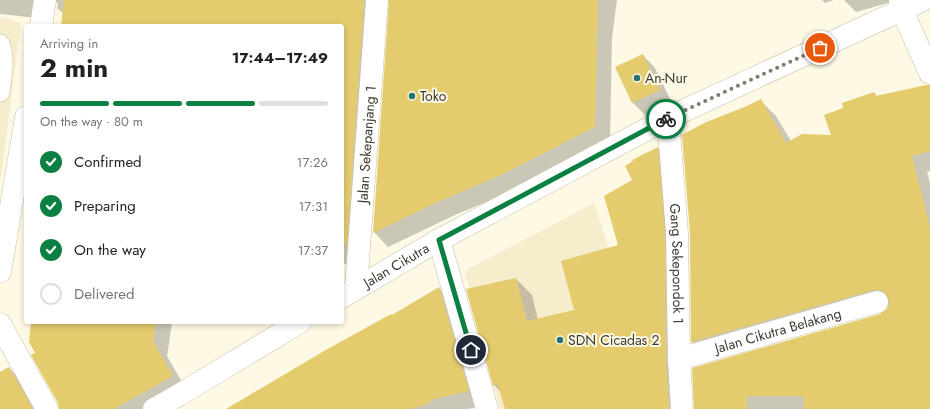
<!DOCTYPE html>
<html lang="en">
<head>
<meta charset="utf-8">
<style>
  body { margin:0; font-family:Jost,sans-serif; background:#f2f2f2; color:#222; height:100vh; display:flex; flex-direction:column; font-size:15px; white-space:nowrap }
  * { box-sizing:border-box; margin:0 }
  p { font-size:13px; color:#767676 }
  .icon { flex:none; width:22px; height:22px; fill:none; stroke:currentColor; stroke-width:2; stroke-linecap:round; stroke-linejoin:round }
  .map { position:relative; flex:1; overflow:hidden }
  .panel { position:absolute; left:24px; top:24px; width:320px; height:300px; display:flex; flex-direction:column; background:#fff; border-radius:4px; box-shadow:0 2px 6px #0003 }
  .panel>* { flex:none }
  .pin { position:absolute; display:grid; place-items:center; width:34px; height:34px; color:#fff; margin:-17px; border:2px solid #fff; border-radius:50%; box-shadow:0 1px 4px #0007 }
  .courier { position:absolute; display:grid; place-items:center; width:40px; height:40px; margin:-20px; border:3px solid #0b8043; border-radius:50%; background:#fff; color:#222; box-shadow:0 1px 5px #0007 }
  .summary em { font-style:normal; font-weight:700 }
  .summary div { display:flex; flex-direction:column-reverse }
  .summary { display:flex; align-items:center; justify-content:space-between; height:68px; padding:0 16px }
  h1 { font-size:26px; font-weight:700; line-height:30px }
  .bar { display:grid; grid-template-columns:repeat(4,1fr); gap:6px 4px; align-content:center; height:48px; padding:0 16px }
  .bar i { height:5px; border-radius:3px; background:#e0e0e0 }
  .bar .active { background:#0b8043 }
  .bar p { grid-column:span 4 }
  ol { padding:0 16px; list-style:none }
  li { display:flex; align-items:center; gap:12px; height:44px }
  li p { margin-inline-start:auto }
  li .icon { padding:4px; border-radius:50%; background:#0b8043; color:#fff; stroke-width:4 }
  li:last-child { color:#767676 }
  li i { width:22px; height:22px; border:2px solid #e0e0e0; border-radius:50% }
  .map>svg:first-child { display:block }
  .built { fill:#f6edcd }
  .shadow { fill:#0003 }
  .building { fill:#e4cb6d }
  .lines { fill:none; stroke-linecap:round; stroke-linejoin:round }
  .lane-casing { stroke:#c8c1a9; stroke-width:20 }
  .street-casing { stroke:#c8c1a9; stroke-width:23 }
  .secondary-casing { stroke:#c8c1a9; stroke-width:23 }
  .lane { stroke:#fff; stroke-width:19 }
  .street { stroke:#fff; stroke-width:22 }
  .secondary { stroke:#fff; stroke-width:22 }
  .done { stroke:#807c6f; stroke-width:4; stroke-dasharray:0 7.2 }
  .route { stroke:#0b8043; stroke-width:5 }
  .poi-dot { fill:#267171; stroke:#fef9e5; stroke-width:1.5 }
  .labels { text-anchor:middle; stroke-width:4; stroke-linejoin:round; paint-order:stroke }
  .poi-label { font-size:14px; fill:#3c392f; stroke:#fef9e5; text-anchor:start }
  .street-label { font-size:14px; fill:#3c392f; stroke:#fef9e5 }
</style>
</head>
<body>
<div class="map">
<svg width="930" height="409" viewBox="0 0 930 409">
  <rect width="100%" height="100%" fill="#fef9e5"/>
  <!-- built -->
  <g class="built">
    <path d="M0 17 21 23 0 183Z"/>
    <path d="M594 203 661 409H500L465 271Z"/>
  </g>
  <!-- shadow -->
  <g class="shadow">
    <path d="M0 0H617L612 38 610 142 514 191 457 214 388 247 374 232 390 3H387L353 264H342V26H63L64 14 57 8 58 3H55L46 19 0 14Z"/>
    <path d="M822 0H834L825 3Z"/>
    <path d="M844 0H898L856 12Z"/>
    <path d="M643 55 655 68 672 103 646 116 633 103 616 67Z"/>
    <path d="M930 86V171L927 172 930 183V409H695L881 315 886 312 890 306 708 358 692 342 690 233 747 106 760 100 776 116 791 141 833 136 845 108 874 93 877 96Z"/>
    <path d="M658 148 673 164 684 409H506L502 393 494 385 516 279 532 295 538 320 576 311 620 246 634 181Z"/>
    <path d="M439 288 454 303 483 406 468 409H250L392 316Z"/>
    <path d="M32 322H174L172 323 167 356 187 391 155 409H60L59 403 36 354Z"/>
    <path d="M9 368 24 383 38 409H0V373Z"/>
  </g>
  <!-- building -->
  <g class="building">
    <path d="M64 0H364L347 245 342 247V26H61Z"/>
    <path d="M389 0H598L595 127 499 176 442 200 373 233Z"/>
    <path d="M643 54 660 90 632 103 615 67Z"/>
    <path d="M926 85H930V151L912 156 930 228V409H804L803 396H747V409H694L692 368 880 314 886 310 889 305V299L885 293 880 290H874L691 342 690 233 682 135 704 123 747 106 761 99 786 143 802 134 831 135 824 115 843 108 842 103 874 92 876 96Z"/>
    <path d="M658 147 665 234 666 359 669 409H505L498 385 493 386 466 289 516 278 527 321 574 310 561 261 618 245 604 196 632 180 625 166 633 161 632 160Z"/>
    <path d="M439 287 469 391 430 400 431 403 411 409H226L324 351 391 314 392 315Z"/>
    <path d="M31 322H156L153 341 173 376 114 409H59L58 403 31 355 35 353 29 342Z"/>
    <path d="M9 367 33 409H0V372Z"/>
  </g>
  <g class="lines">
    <!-- lane casing -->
    <g class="lane-casing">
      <path id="lane" d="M0 44C6 59 2 76 0 92"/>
    </g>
    <!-- street casing -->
    <g class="street-casing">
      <g id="street">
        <path d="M900 0 902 10 930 73"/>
        <path d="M41 26 45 0"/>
        <path id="s1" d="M668 118 677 233 679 359 682 409"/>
        <path d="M439 240 487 409"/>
        <path d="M0 272 26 117"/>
        <path id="s2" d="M356 288 377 0"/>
        <path d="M0 324 47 409"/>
        <path id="s3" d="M679 359 877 302"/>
      </g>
    </g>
    <!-- secondary casing -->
    <g class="secondary-casing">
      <g id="secondary">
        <path id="s4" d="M342 297 439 240 668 118 923 0"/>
        <path d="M154 409 179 395 300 322"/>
      </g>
    </g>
    <!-- lane -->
    <use href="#lane" class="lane"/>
    <!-- street -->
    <use href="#street" class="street"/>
    <!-- secondary -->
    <use href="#secondary" class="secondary"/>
  </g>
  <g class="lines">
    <!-- done -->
    <path class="done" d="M666 119 820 48"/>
    <!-- route -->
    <path class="route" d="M471 350 439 240 666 119"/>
  </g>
  <!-- markers -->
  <g class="poi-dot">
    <circle cx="637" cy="78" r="4"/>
    <circle cx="412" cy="96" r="4"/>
    <circle cx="560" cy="340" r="4"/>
  </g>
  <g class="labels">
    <!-- poi labels -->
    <g class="poi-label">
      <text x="645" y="83">An-Nur</text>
      <text x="420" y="101">Toko</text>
      <text x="568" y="345">SDN Cicadas 2</text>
    </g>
    <!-- street labels -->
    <g class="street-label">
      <text dy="5" stroke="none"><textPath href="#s2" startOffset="144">Jalan Sekepanjang 1</textPath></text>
      <text dy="5" stroke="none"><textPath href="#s1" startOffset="146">Gang Sekepondok 1</textPath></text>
      <text dy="5" stroke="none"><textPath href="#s4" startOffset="63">Jalan Cikutra</textPath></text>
      <text dy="5" stroke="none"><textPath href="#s3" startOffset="103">Jalan Cikutra Belakang</textPath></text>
    </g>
  </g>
</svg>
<div class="pin" style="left:820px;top:48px;background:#ea580c"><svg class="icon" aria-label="bag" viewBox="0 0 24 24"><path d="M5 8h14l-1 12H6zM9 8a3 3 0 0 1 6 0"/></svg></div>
<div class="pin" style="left:471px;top:350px;background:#1f2937"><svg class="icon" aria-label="home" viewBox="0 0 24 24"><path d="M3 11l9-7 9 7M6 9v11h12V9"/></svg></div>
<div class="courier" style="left:666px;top:119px"><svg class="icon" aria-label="bike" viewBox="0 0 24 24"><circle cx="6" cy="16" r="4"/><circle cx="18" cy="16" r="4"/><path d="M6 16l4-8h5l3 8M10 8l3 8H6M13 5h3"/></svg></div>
<section class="panel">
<div class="summary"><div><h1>2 min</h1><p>Arriving in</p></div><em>17:44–17:49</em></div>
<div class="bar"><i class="active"></i><i class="active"></i><i class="active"></i><i></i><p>On the way · 80 m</p></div>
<ol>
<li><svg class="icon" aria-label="check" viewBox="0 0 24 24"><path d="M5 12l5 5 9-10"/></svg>Confirmed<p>17:26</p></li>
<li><svg class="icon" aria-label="check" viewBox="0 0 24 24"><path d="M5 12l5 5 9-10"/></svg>Preparing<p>17:31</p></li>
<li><svg class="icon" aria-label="check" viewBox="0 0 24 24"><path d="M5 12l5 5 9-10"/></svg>On the way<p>17:37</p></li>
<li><i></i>Delivered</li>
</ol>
</section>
</div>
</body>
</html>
